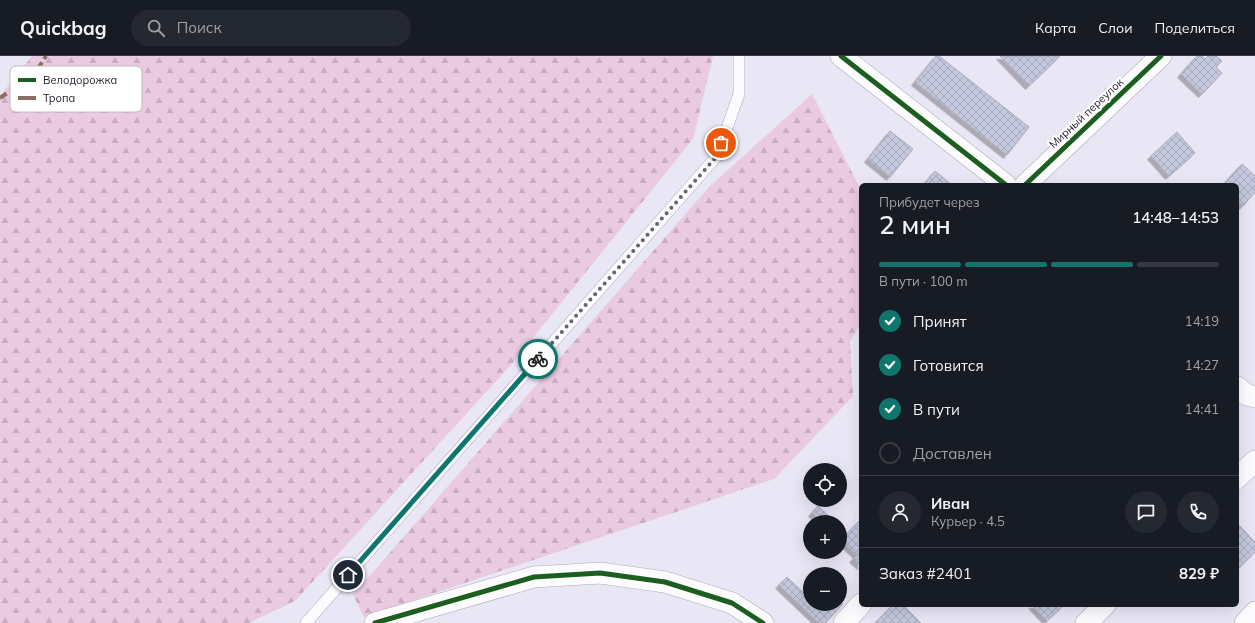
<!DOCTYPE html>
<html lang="ru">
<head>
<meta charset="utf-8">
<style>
  body { margin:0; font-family:Mulish,sans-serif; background:#242831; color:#f1f3f6; height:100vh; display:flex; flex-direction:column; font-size:15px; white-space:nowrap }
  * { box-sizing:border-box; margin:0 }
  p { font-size:13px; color:#9ea1a6 }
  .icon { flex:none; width:22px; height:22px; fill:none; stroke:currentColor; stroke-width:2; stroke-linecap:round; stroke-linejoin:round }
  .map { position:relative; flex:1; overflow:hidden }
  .side { position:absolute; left:859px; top:127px; width:380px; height:424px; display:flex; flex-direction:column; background:#171b24; border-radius:6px; box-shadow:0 4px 16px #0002 }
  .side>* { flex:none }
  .fabs { position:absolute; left:803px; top:407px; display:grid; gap:8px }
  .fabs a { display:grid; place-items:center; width:44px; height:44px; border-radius:50%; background:#171b24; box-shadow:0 4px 16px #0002; font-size:20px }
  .pin { position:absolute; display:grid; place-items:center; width:34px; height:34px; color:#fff; margin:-17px; border:2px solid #fff; border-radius:50%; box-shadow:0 1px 4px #0007 }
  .courier { position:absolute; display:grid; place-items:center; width:40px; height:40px; margin:-20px; border:3px solid #0f766e; border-radius:50%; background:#fff; color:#222; box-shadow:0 1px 5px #0007 }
  .head em { font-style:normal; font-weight:600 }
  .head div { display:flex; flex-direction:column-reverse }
  .head { display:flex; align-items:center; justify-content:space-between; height:68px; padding:0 20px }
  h1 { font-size:26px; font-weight:600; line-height:30px }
  .bar { display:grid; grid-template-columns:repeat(4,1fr); gap:6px 4px; align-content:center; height:48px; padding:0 20px }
  .bar i { height:5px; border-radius:3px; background:#363941 }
  .bar .selected { background:#0f766e }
  .bar p { grid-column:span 4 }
  .line { display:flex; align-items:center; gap:10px; padding:0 20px; border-top:1px solid #363941 }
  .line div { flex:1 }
  .round { display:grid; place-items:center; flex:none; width:42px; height:42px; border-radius:21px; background:#242831 }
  ol { padding:0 20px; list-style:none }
  li { display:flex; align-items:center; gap:12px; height:44px }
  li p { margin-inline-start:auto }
  li .icon { padding:4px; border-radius:50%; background:#0f766e; color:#fff; stroke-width:4 }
  li:last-child { color:#9ea1a6 }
  li i { width:22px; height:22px; border:2px solid #363941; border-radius:50% }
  header { display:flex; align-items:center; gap:24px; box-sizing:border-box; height:56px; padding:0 20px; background:#171b24; border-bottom:1px solid #363941 }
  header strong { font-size:19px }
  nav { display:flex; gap:22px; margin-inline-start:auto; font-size:14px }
  .search { width:280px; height:36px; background:#242831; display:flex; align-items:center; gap:10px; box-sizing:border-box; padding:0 14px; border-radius:22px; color:#9ea1a6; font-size:15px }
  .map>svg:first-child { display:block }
  .forest { fill:url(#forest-firs) }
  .building { fill:url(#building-cross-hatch); stroke:#abacb8; filter:url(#shadow) }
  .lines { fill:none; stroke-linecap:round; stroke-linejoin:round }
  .lane-casing { stroke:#aeacb8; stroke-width:12 }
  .street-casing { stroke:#aeacb8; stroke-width:22 }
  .lane { stroke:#fcfbfe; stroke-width:11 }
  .street { stroke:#fcfbfe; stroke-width:21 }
  .quiet { stroke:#8d6e63; stroke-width:4; stroke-dasharray:8 4; stroke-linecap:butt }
  .cycleway-casing { stroke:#fff; stroke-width:8 }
  .cycleway { stroke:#1b5e20; stroke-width:5 }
  .done { stroke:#65636f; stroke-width:4; stroke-dasharray:0 7.2 }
  .route { stroke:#0f766e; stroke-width:5 }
  .labels { text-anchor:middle; stroke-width:4; stroke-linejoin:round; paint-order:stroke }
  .street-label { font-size:11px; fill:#1e1c27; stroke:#fff }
  .key { fill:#fff; stroke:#bcbbbe; stroke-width:1 }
  .key-label { font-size:11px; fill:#1e1c27 }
</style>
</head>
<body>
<header>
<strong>Quickbag</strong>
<div class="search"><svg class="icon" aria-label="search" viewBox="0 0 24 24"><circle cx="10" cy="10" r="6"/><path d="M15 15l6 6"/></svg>Поиск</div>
<nav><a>Карта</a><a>Слои</a><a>Поделиться</a></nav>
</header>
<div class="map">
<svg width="1255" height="567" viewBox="0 0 1255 567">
  <defs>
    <pattern id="forest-firs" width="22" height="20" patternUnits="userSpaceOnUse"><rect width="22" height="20" fill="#eacae1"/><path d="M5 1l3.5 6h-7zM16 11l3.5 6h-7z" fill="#c8adc1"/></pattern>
    <pattern id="building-cross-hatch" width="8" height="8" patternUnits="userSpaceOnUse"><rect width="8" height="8" fill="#c4c8de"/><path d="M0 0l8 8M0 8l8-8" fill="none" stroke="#a8abbe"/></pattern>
    <filter id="shadow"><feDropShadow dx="-3.5" dy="3.5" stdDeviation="0" flood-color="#0004"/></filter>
  </defs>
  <rect width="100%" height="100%" fill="#e9e6f6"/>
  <!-- forest -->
  <g class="forest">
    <path d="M32 0H713L693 83 511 309 295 545 249 567H0V40Z"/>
    <path d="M812 38 861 134V267L850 286 853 340 774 423 364 561 353 539 709 131Z"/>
  </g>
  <!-- building -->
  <g class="building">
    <path d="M936 0H939L1029 71 1007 99 915 26Z"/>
    <path d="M1000 0H1060L1029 30Z"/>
    <path d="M1197 0H1202L1205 3 1208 0H1216L1222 5 1216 11 1222 17 1202 38 1181 18Z"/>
    <path d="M890 75 913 93 890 121 868 103Z"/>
    <path d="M1177 76 1195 97 1169 120 1151 100Z"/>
    <path d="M1242 108 1255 120V136L1243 150 1237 145V129H1223Z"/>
    <path d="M935 115 952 129H924Z"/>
    <path d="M818 450 835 466H822L812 457Z"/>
    <path d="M861 463V510L853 503 857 499 840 483V471L847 478Z"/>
    <path d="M1239 469 1255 486V496L1237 514V471Z"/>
    <path d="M787 521 805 538 810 533V548H840V545L843 548 825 567H819L779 529Z"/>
    <path d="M893 549H903L921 567H875Z"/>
    <path d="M1032 549H1064L1047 565Z"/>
  </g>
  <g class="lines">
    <!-- lane casing -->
    <g class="lane-casing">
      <path id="lane" d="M306 567 717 100 739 38V0"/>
    </g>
    <!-- street casing -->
    <g class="street-casing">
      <g id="street">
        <path d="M841 0 1006 129"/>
        <path d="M1025 129 1161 0"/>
        <path d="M1237 331 1247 339 1255 341"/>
        <path d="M1237 422 1255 405"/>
        <path d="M375 567 534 521 600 517 665 526 732 547 763 567"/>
        <path d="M844 567 861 548"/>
        <path d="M1086 567 1105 549"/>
        <path d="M1245 567 1255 556"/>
      </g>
    </g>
    <!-- lane -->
    <use href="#lane" class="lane"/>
    <!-- street -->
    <use href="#street" class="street"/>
    <!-- quiet -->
    <path class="quiet" d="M0 42 34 19 46 0"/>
    <!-- cycleway casing -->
    <g class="cycleway-casing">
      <g id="cycleway">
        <path d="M841 0 1006 129"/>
        <path d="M1025 129 1161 0"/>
        <path d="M375 567 534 521 600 517 665 526 732 547 763 567"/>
      </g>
    </g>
    <!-- cycleway -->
    <use href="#cycleway" class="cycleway"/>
  </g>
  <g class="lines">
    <!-- done -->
    <path class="done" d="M538 303 717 100 721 87"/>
    <!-- route -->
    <path class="route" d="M348 519 538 303"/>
  </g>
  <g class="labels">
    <!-- street labels -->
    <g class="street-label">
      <text transform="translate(1086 57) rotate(-43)" y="4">Мирный переулок</text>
    </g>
  </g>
  <!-- legend -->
  <rect x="10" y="10" width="132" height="46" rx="6" class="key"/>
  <rect x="18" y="22" width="18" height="4" fill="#1b5e20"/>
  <rect x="18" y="40" width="18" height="4" fill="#8d6e63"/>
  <g class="key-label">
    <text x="43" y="28">Велодорожка</text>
    <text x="43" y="46">Тропа</text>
  </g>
</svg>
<div class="fabs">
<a><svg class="icon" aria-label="locate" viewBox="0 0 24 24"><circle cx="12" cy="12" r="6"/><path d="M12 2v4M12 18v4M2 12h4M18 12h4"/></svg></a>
<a>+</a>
<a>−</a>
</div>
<div class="pin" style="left:721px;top:87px;background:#ea580c"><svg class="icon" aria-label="bag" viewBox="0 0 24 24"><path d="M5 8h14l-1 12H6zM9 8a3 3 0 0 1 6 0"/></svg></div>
<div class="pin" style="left:348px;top:519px;background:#1f2937"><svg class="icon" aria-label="home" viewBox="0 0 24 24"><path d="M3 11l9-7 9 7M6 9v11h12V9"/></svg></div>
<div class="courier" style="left:538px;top:303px"><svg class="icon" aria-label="bike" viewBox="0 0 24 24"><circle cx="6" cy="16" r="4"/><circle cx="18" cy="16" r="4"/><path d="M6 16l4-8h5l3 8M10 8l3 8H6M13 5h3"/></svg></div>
<section class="side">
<div class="head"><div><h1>2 мин</h1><p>Прибудет через</p></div><em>14:48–14:53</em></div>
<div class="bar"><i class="selected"></i><i class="selected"></i><i class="selected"></i><i></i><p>В пути · 100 m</p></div>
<ol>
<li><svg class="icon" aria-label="check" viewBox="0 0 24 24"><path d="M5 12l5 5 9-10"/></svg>Принят<p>14:19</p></li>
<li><svg class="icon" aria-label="check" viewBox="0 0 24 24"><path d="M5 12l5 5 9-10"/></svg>Готовится<p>14:27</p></li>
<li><svg class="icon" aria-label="check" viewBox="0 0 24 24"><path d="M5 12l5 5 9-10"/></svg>В пути<p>14:41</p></li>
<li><i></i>Доставлен</li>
</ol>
<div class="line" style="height:72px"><a class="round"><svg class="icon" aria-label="person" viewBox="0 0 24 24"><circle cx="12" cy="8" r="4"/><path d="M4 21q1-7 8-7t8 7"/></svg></a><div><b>Иван</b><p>Курьер · 4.5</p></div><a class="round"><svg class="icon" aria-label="chat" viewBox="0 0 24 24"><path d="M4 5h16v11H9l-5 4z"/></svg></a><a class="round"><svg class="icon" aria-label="phone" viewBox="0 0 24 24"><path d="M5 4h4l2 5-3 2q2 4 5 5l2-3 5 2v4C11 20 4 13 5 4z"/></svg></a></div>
<div class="line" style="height:52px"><div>Заказ #2401</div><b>829 ₽</b></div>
</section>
</div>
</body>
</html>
